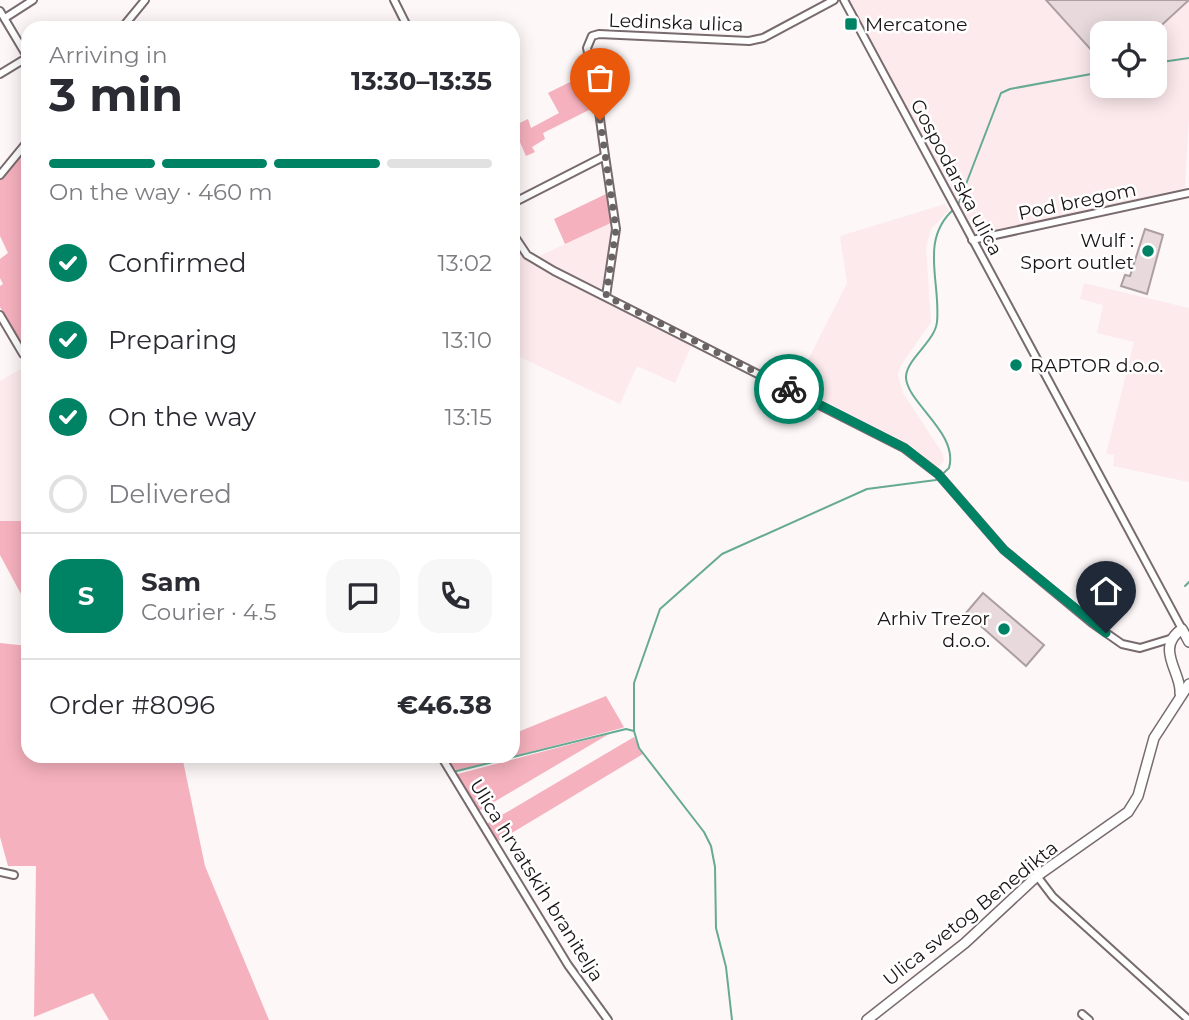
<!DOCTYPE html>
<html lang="en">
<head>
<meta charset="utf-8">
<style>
  body { margin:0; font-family:Montserrat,sans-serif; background:#f7f7f7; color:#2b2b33; height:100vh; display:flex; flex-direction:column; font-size:26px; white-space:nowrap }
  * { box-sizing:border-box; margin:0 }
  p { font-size:23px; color:#7c7c81 }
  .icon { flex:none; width:38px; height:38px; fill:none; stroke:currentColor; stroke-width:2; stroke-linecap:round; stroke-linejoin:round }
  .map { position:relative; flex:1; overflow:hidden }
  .details { position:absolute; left:21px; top:21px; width:499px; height:742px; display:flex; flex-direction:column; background:#fff; border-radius:21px; box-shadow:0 4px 18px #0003 }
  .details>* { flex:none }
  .fabs { position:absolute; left:1090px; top:21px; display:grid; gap:14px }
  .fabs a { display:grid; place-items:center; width:77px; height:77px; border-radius:14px; background:#fff; box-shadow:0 4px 18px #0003; font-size:35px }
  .pin { position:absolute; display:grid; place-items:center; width:60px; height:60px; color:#fff; margin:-72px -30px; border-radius:50% 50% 50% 0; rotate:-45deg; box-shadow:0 0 7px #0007 }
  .pin .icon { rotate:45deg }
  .courier { position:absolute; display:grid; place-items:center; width:70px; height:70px; margin:-35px; border:5px solid #008365; border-radius:50%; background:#fff; color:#222; box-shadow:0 2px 9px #0007 }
  .head em { font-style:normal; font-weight:700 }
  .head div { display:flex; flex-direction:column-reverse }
  .head { display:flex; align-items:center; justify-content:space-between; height:119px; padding:0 28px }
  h1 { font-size:46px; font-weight:700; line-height:52px }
  .bar { display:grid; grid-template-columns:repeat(4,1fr); gap:10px 7px; align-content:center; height:84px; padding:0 28px }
  .bar i { height:9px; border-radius:5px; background:#e1e1e2 }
  .bar .selected { background:#008365 }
  .bar p { grid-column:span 4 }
  .line { display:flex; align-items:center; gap:18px; padding:0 28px; border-top:2px solid #e1e1e2 }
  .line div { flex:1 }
  .round { display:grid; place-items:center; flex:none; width:74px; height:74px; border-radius:21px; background:#f7f7f7 }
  ol { padding:0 28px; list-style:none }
  li { display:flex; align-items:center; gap:21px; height:77px }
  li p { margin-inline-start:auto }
  li .icon { padding:7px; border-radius:50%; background:#008365; color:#fff; stroke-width:4 }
  li:last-child { color:#7c7c81 }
  li i { width:38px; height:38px; border:4px solid #e1e1e2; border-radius:50% }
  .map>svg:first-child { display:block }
  .built { fill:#fdeaed; fill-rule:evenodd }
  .green { fill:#f6b1be }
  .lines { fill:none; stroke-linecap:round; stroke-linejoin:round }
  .stream { stroke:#67aa93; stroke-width:2 }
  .building { fill:#e8dadc; stroke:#ad9fa1; stroke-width:2 }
  .minor-casing { stroke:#786b6e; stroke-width:10 }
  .secondary-casing { stroke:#786b6e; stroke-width:12 }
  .minor { stroke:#fff; stroke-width:6 }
  .secondary { stroke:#fff; stroke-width:9 }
  .done { stroke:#696364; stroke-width:7; stroke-dasharray:0 12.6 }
  .route { stroke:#008365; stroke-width:9 }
  .poi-dot { fill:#008365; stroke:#fff; stroke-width:2.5 }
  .labels { text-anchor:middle; stroke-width:5; stroke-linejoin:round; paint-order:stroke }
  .street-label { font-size:19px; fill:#191415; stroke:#fff }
  .poi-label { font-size:19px; fill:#191415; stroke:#fff; text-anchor:start }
</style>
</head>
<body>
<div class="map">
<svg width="1189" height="1020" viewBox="0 0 1189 1020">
  <rect width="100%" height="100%" fill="#fdf7f8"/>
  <!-- built -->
  <g class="built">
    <path d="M850 0H1189V118L1185 188 983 234 973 231ZM1102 33H1155V86H1102Z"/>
    <path d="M945 204 949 210 931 229 926 247 931 322 901 365 898 375 903 393 943 454 944 461 937 468 913 448 795 386 847 283 840 236Z"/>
    <path d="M613 222 606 286 602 289 535 258Z"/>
    <path d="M513 241 519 253 543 269 692 344 675 383 637 366 620 404 513 354Z"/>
    <path d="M1084 283 1189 308V482L1113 466 1114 455 1106 454 1134 342 1097 333 1103 305 1080 299Z"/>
    <path d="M28 365V531L22 521H0V381Z"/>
  </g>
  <!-- green -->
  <g class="green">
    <path d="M584 75 592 77 595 107 543 133 545 139 532 147 535 152 526 156 513 126 528 119 531 128 559 113 548 93Z"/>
    <path d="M28 146V357L0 307V286L3 284 0 278V259L8 253 0 236V179Z"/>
    <path d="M608 193 613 222 565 244 554 219Z"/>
    <path d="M0 521H22L28 531V607L0 555Z"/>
    <path d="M0 643 28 646V756H182L205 866 269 1020H109L93 993 34 1017 36 866H8L0 837Z"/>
    <path d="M606 696 624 727 622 728 457 771 447 760 457 756H513V734Z"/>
    <path d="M609 734 477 812 454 775Z"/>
    <path d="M634 737 643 754 495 843 485 825Z"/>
  </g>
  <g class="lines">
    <!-- stream -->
    <g class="stream">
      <path d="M1155 63 1189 58"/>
      <path d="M958 205 1001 93 1010 89 1102 72"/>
      <path d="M1185 586 1189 582"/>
      <path d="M453 772 626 729 634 731"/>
      <path d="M732 1020 726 967 716 928 715 867 711 846 704 832 639 748 634 731V683L660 609 722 554 867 489 936 480 949 468C959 433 908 404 906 378 905 360 935 342 937 322 941 282 919 240 954 209"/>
    </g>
  </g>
  <!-- building -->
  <g class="building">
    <path d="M1046 0H1189L1153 33H1102V50L1093 52Z"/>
    <path d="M1145 229 1163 235 1147 294 1121 286 1125 275 1130 276Z"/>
    <path d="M983 593 1044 645 1026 666 966 613Z"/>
  </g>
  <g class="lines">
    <!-- minor casing -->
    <g class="minor-casing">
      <g id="minor">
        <path d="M394 0 408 28"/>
        <path d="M844 0 1182 629"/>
        <path d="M0 11 28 58"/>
        <path d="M5 18 33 0"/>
        <path d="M122 28 145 0"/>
        <path d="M0 74 28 57"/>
        <path d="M605 156 595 82 587 48 592 36 599 34 749 41 763 38 834 0"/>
        <path d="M0 175 28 141"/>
        <path d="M513 203 605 156 616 229 606 296"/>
        <path d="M513 234 527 255 554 271 904 448 938 474 1004 550 1092 623 1122 644 1140 648 1173 638"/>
        <path d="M972 240 1189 193"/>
        <path d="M0 315 23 354"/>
        <path d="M441 756 568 965 608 1020"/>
        <path d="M0 872 14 875"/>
        <path d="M1037 876 1053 897 1189 1020"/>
        <path d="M1082 1014 1089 1020"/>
      </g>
    </g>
    <!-- secondary casing -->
    <g class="secondary-casing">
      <g id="secondary">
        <path d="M1180 693C1182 673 1154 648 1182 629L1189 642"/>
        <path d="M867 1020 965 943 1037 876 1128 812 1138 796 1154 738 1189 684"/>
      </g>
    </g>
    <!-- minor -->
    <use href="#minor" class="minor"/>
    <!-- secondary -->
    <use href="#secondary" class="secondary"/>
  </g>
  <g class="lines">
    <!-- done -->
    <path class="done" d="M600 120 616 229 606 296 789 389"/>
    <!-- route -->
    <path class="route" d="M789 389 905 448 938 474 1004 550 1106 633"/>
  </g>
  <!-- markers -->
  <g class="poi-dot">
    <rect x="844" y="17" width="14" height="14" rx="3.5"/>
    <circle cx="1148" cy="251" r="7"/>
    <circle cx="1016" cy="365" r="7"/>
    <circle cx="1004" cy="629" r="7"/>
  </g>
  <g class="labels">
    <!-- street labels -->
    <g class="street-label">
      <text transform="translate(676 22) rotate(2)" y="7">Ledinska ulica</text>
      <text transform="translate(957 177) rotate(62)" y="7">Gospodarska ulica</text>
      <text transform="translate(1077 201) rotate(-12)" y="7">Pod bregom</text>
      <text transform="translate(537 880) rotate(58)" y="7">Ulica hrvatskih branitelja</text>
      <text transform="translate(970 913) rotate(-39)" y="7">Ulica svetog Benedikta</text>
    </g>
    <!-- poi labels -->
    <g class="poi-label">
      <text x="865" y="31">Mercatone</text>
      <text x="1134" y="247" text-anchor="end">Wulf :<tspan x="1134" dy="22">Sport outlet</tspan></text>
      <text x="1030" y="372">RAPTOR d.o.o.</text>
      <text x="990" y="625" text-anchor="end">Arhiv Trezor<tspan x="990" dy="22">d.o.o.</tspan></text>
    </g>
  </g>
</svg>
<div class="fabs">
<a><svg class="icon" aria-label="locate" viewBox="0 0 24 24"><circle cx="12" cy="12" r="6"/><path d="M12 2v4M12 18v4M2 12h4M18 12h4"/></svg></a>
</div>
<div class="pin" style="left:600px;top:120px;background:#ea580c"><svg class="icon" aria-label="bag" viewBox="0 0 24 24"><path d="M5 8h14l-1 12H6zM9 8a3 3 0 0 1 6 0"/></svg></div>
<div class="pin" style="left:1106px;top:633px;background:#1f2937"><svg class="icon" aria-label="home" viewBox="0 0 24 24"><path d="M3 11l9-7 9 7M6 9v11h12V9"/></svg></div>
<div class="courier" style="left:789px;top:389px"><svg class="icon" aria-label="bike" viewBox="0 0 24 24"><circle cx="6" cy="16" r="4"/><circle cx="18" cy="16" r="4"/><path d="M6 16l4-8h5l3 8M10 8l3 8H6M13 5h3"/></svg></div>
<section class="details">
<div class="head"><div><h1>3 min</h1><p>Arriving in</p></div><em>13:30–13:35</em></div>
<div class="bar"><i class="selected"></i><i class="selected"></i><i class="selected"></i><i></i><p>On the way · 460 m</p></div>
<ol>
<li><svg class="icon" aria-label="check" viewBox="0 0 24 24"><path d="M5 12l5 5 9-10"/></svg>Confirmed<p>13:02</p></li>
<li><svg class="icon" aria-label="check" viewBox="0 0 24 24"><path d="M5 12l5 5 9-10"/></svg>Preparing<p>13:10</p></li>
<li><svg class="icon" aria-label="check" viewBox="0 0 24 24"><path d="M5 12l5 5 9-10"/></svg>On the way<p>13:15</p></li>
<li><i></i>Delivered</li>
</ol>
<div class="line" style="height:126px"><b class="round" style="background:#008365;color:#fff">S</b><div><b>Sam</b><p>Courier · 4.5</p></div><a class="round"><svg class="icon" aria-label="chat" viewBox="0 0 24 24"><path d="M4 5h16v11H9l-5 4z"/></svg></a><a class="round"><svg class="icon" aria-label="phone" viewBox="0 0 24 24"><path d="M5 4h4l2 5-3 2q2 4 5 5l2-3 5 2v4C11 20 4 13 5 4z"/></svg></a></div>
<div class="line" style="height:91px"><div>Order #8096</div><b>€46.38</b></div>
</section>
</div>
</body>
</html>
